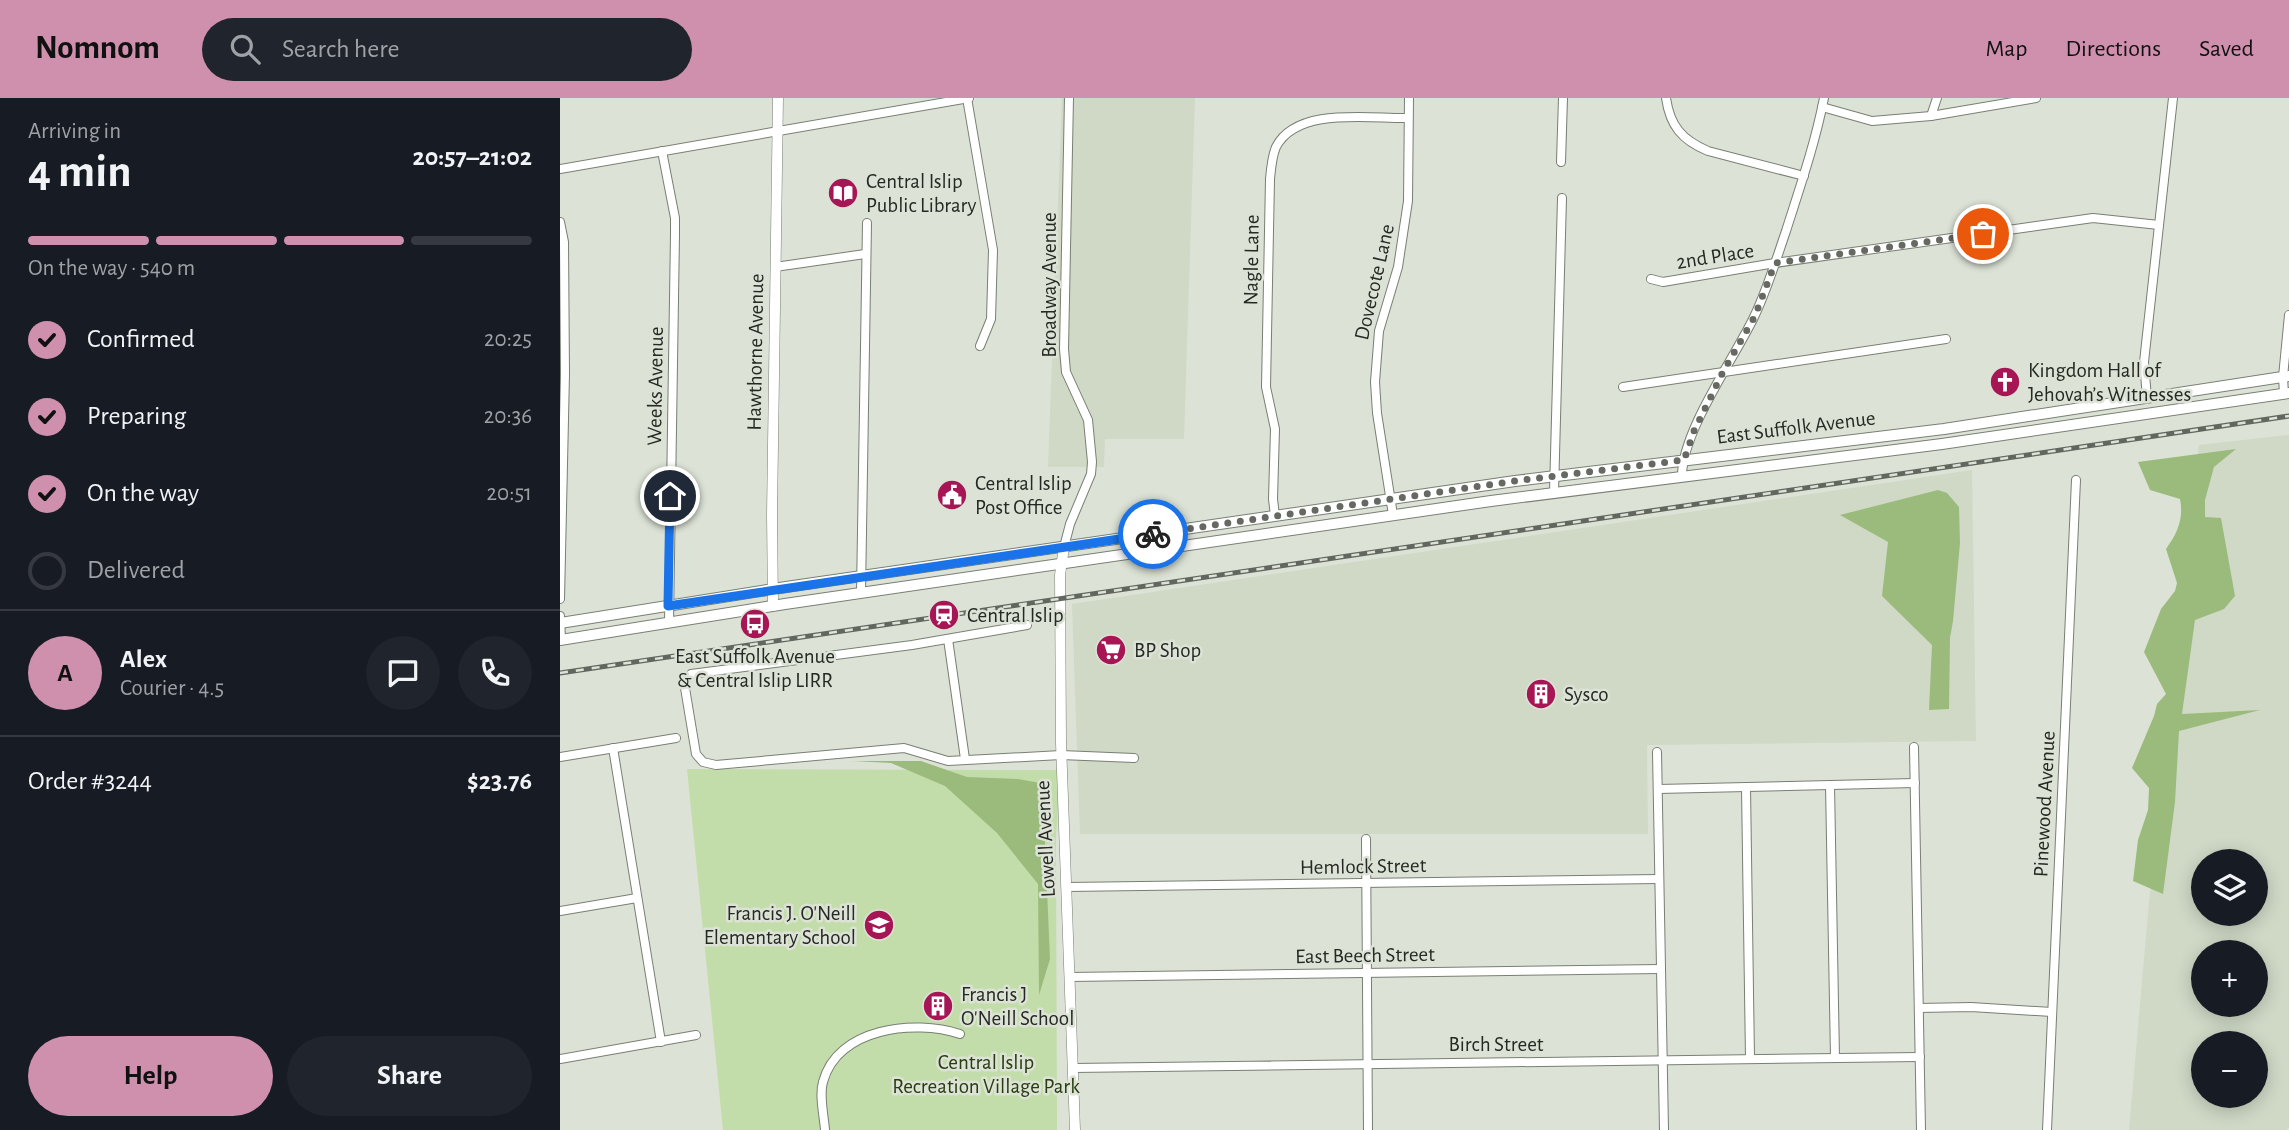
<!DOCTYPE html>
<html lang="en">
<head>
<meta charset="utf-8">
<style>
  body { margin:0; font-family:"Alegreya Sans",sans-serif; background:#20242c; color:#f1f3f6; height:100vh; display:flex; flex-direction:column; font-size:26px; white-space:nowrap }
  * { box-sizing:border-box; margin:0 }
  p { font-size:23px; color:#9ea1a6 }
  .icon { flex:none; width:38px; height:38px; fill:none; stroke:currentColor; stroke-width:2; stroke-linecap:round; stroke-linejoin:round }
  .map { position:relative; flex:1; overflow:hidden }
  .panel { display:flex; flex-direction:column; background:#171b24; width:560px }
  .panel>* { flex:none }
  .tools { position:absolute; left:1631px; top:751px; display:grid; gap:14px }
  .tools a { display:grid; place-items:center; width:77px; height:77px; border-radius:50%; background:#171b24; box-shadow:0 4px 18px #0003; font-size:35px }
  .pin { position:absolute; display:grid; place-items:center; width:60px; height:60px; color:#fff; margin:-30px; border:4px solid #fff; border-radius:50%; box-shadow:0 2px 7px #0007 }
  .courier { position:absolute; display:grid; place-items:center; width:70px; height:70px; margin:-35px; border:5px solid #1a73e8; border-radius:50%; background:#fff; color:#222; box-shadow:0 2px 9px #0007 }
  .overview em { font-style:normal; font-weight:600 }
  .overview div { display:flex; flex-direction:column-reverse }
  .overview { display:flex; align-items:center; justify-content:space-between; height:119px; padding:0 28px }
  h1 { font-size:46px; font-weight:600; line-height:52px }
  .bar { display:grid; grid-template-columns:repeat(4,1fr); gap:10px 7px; align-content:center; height:84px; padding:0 28px }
  .bar i { height:9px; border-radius:5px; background:#363941 }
  .bar .selected { background:#cf90ad }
  .bar p { grid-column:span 4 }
  .line { display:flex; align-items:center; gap:18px; padding:0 28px; border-top:2px solid #363941 }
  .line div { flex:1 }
  .round { display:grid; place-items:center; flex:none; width:74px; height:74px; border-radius:37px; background:#20242c }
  ol { padding:0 28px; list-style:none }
  li { display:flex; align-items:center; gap:21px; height:77px }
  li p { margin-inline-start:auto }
  li .icon { padding:7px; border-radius:50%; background:#cf90ad; color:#111; stroke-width:4 }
  li:last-child { color:#9ea1a6 }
  li i { width:38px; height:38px; border:4px solid #363941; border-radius:50% }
  .cta { display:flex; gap:14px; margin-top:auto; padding:14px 28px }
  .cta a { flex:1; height:80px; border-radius:42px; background:#cf90ad; color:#111; font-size:28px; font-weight:600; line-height:80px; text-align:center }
  .cta a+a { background:#20242c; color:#f1f3f6 }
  header { display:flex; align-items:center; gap:42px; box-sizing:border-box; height:98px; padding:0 35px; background:#cf90ad; color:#111 }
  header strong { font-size:33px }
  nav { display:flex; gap:38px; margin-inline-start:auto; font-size:24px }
  .search { width:490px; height:63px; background:#20242c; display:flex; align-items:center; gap:18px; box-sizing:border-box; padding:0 24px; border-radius:38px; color:#9ea1a6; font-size:26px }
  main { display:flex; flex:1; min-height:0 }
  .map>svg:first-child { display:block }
  .built { fill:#cfd9c6; fill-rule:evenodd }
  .green { fill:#c2dda9 }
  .forest { fill:#9bbb7d }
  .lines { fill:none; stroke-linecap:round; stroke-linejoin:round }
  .minor-casing { stroke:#787f73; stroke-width:10 }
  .tertiary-casing { stroke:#787f73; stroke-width:11 }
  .secondary-casing { stroke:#787f73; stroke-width:12 }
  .minor { stroke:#fff; stroke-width:8 }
  .tertiary { stroke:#fff; stroke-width:10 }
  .secondary { stroke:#fff; stroke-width:10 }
  .rail-casing { stroke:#62665e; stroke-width:5 }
  .rail { stroke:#dce3d6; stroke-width:2.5; stroke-dasharray:8; stroke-linecap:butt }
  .done { stroke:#666962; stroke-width:7; stroke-dasharray:0 12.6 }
  .route { stroke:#1a73e8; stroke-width:9 }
  .labels { text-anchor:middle; stroke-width:5; stroke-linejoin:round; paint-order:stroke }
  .poi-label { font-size:21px; fill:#262823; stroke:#dce3d6; text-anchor:start }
  .street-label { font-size:21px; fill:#262823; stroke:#dce3d6 }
  .park-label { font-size:21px; fill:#283c0f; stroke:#dce3d6 }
</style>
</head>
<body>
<header>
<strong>Nomnom</strong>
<div class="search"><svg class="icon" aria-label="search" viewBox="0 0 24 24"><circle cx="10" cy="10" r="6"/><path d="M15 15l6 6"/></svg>Search here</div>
<nav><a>Map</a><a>Directions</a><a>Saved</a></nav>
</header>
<main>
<section class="panel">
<div class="overview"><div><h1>4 min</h1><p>Arriving in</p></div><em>20:57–21:02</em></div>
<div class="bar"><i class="selected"></i><i class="selected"></i><i class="selected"></i><i></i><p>On the way · 540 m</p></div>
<ol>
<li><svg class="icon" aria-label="check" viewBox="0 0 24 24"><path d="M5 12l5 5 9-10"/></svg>Confirmed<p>20:25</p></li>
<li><svg class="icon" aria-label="check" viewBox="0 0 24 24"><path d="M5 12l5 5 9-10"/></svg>Preparing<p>20:36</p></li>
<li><svg class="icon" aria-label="check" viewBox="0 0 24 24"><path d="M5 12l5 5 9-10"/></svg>On the way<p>20:51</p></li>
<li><i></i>Delivered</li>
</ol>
<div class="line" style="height:126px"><b class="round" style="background:#cf90ad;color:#111">A</b><div><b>Alex</b><p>Courier · 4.5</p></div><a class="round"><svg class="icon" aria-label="chat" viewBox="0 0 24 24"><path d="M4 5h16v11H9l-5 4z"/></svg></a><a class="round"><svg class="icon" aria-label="phone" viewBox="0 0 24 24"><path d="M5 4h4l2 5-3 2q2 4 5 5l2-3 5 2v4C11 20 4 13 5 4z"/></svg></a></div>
<div class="line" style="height:91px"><div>Order #3244</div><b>$23.76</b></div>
<div class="cta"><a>Help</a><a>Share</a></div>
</section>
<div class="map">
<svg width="1729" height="1032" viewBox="0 0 1729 1032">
  <rect width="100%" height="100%" fill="#dce3d6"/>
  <!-- built -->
  <g class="built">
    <path d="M502 0H635L624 341H545L544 369H488Z"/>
    <path d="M1729 337V1029L1727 1032H1569L1589 804 1639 347ZM1643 763H1696V816H1643ZM1643 854H1696V906H1643ZM1643 945H1696V998H1643Z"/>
    <path d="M1412 372 1416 643 1087 647 1088 736H520L512 506Z"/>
  </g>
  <!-- green -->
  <path class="green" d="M127 671 502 672 496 736 497 1032H163Z"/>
  <!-- forest -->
  <g class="forest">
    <path d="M1676 351 1654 369 1645 402V419L1661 420 1675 498 1664 511 1635 522 1622 616 1700 612 1619 633 1615 704 1603 796 1573 783 1578 742 1588 712 1589 690 1572 670 1594 618 1597 606 1606 596 1584 554 1601 511 1615 493 1617 485 1606 451C1617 436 1624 421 1620 401L1590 392 1578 364Z"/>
    <path d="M1378 392 1387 395 1399 409 1400 445 1393 523 1390 540 1389 611 1369 612 1372 547 1322 498 1328 444 1280 417Z"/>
    <path d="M292 663H361L407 679 458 681 486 686 484 721 490 861 479 897 478 786 437 735 385 688 331 665Z"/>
  </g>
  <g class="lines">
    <!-- minor casing -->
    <g class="minor-casing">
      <g id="minor">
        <path d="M407 0 433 152 431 221 420 248"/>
        <path d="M1106 0C1110 28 1122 42 1148 53L1244 78"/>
        <path d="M1262 9 1312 23 1371 18 1476 0"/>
        <path d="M1371 18 1377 0"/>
        <path d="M102 53 115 120V136L109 524"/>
        <path d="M1001 64 1003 0"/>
        <path d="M0 71 409 0"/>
        <path d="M0 124 4 144 5 276 0 501"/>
        <path d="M215 169 305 156"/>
        <path d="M1091 181 1103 184 1215 165 1533 120 1599 127"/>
        <path d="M1063 289 1386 241"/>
        <path d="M1724 296 1723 279 1729 217"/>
        <path d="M1587 300 1584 264 1613 0"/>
        <path d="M1122 378C1122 333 1174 261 1194 219 1207 192 1216 162 1226 133 1240 89 1255 46 1264 0"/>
        <path d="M994 394 1002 100"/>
        <path d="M833 417 817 315 815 284 819 233 838 169 848 103 849 0"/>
        <path d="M715 418 713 401 715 331 706 289 710 81C711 70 712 58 716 49 737 8 811 21 848 20"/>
        <path d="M504 449 510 426 531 376 532 364 528 322 506 274 504 251 509 0"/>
        <path d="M301 495 307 125"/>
        <path d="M0 518 1 542"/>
        <path d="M467 527 352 547 131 576 124 584 136 656 143 664 156 667 344 650 388 663 501 657 574 660"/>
        <path d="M388 541 405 661"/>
        <path d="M1354 649 1361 1032"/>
        <path d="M53 650 101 944"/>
        <path d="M1097 654 1104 1032"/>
        <path d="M0 659 116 640"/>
        <path d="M1270 687 1275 960"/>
        <path d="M1186 689 1190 961"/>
        <path d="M1098 691 1355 685"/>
        <path d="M806 741 808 1032"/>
        <path d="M507 789 1099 781"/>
        <path d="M0 813 77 800"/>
        <path d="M509 879 1101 871"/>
        <path d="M1359 910 1411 909 1492 914"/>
        <path d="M0 961 136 937"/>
        <path d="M513 970 1360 959"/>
        <path d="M265 1032C264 1018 259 997 263 984 277 930 354 921 400 936"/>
        <path d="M1487 1032 1516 382"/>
      </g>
    </g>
    <!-- tertiary casing -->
    <g class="tertiary-casing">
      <g id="tertiary">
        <path d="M504 449 500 477 501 645 515 1032"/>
        <path d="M213 508 212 417 218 0"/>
      </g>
    </g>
    <!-- secondary casing -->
    <g class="secondary-casing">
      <g id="secondary">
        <path d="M0 525 226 489 955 383 1384 331 1729 278"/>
        <path d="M0 542 225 506 931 403 1382 346 1729 295"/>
      </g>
    </g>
    <!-- minor -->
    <use href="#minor" class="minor"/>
    <!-- tertiary -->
    <use href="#tertiary" class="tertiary"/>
    <!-- secondary -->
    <use href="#secondary" class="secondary"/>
    <!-- rail casing -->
    <g class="rail-casing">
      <path id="rail" d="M0 575 1729 318"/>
    </g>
    <!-- rail -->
    <use href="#rail" class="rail"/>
  </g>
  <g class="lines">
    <!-- done -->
    <path class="done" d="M593 436 955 383 1124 362 1134 333 1163 274 1195 218 1215 165 1423 136"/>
    <!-- route -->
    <path class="route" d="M110 398 108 508 593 436"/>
  </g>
  <!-- icons -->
  <defs>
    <g id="library-disc" transform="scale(1.575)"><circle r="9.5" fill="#a61654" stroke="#dce3d6"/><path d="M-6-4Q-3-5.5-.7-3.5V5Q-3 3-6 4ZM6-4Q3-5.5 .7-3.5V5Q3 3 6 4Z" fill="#fff"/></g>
    <g id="church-disc" transform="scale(1.575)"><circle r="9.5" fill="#a61654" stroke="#dce3d6"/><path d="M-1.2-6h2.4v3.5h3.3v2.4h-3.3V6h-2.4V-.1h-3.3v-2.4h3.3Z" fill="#fff"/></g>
    <g id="civic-disc" transform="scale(1.575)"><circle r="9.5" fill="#a61654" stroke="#dce3d6"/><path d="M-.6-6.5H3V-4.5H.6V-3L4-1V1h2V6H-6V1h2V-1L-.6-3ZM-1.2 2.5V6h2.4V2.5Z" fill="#fff"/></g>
    <g id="station-disc" transform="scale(1.575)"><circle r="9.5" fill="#a61654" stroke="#dce3d6"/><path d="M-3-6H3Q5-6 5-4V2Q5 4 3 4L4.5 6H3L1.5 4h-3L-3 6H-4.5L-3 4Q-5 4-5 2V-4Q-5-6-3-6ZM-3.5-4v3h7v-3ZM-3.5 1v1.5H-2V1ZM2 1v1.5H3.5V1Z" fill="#fff"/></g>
    <g id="bus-disc" transform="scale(1.575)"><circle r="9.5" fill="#a61654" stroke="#dce3d6"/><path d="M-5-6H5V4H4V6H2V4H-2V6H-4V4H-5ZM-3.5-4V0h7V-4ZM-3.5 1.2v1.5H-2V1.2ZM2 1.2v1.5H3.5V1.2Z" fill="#fff"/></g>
    <g id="supermarket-disc" transform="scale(1.575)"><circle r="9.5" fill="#a61654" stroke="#dce3d6"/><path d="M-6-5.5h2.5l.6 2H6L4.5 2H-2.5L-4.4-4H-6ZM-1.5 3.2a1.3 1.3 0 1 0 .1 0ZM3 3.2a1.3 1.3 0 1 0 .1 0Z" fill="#fff"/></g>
    <g id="building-disc" transform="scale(1.575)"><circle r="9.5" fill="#a61654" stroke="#dce3d6"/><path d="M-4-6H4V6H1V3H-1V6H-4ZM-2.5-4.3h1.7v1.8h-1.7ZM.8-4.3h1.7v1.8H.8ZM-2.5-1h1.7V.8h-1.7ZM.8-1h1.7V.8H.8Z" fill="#fff"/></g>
    <g id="school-disc" transform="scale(1.575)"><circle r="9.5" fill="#a61654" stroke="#dce3d6"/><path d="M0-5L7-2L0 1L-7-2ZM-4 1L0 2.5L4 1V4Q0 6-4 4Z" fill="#fff"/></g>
  </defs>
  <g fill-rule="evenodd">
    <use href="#library-disc" x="283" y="95"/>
    <use href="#church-disc" x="1445" y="284"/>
    <use href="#civic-disc" x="392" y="397"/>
    <use href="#station-disc" x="384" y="517"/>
    <use href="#bus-disc" x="195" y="526"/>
    <use href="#supermarket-disc" x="551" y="552"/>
    <use href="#building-disc" x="981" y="596"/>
    <use href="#school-disc" x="319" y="827"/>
    <use href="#building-disc" x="378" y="908"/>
  </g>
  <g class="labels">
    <!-- poi labels -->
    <g class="poi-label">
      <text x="306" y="90">Central Islip<tspan x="306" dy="24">Public Library</tspan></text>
      <text x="1468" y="279">Kingdom Hall of<tspan x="1468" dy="24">Jehovah’s Witnesses</tspan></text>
      <text x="415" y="392">Central Islip<tspan x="415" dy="24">Post Office</tspan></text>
      <text x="407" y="524">Central Islip</text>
      <text x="574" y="559">BP Shop</text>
      <text x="195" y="565" text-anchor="middle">East Suffolk Avenue<tspan x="195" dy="24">&amp; Central Islip LIRR</tspan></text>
      <text x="1004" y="603">Sysco</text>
      <text x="296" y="822" text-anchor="end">Francis J. O'Neill<tspan x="296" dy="24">Elementary School</tspan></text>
      <text x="401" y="903">Francis J<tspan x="401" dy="24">O'Neill School</tspan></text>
    </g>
    <!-- street labels -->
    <g class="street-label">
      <text transform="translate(1155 158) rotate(-9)" y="7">2nd Place</text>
      <text transform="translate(691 162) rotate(-89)" y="7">Nagle Lane</text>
      <text transform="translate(814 184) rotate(-77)" y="7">Dovecote Lane</text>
      <text transform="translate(489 187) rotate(-90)" y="7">Broadway Avenue</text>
      <text transform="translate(195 254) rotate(-89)" y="7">Hawthorne Avenue</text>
      <text transform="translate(95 288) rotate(-89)" y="7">Weeks Avenue</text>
      <text transform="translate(1236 329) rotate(-7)" y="7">East Suffolk Avenue</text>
      <text transform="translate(1484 706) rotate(-87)" y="7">Pinewood Avenue</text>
      <text transform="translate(485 741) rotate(-93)" y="7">Lowell Avenue</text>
      <text transform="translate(803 768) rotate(-1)" y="7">Hemlock Street</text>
      <text transform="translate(805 857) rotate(-1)" y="7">East Beech Street</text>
      <text x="936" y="953">Birch Street</text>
    </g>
    <!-- park labels -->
    <g class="park-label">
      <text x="426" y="971">Central Islip<tspan x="426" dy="24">Recreation Village Park</tspan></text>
    </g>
  </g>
</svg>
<div class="tools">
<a><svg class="icon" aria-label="layers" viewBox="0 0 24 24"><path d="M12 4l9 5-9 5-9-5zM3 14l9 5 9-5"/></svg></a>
<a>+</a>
<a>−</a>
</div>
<div class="pin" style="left:1423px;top:136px;background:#ea580c"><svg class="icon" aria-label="bag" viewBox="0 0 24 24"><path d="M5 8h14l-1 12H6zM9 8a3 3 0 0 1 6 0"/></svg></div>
<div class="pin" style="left:110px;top:398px;background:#1f2937"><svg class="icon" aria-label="home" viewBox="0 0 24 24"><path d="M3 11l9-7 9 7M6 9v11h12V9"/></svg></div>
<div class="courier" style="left:593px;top:436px"><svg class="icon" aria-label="bike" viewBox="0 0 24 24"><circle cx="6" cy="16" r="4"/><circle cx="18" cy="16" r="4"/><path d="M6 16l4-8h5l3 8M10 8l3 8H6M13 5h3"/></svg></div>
</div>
</main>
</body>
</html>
